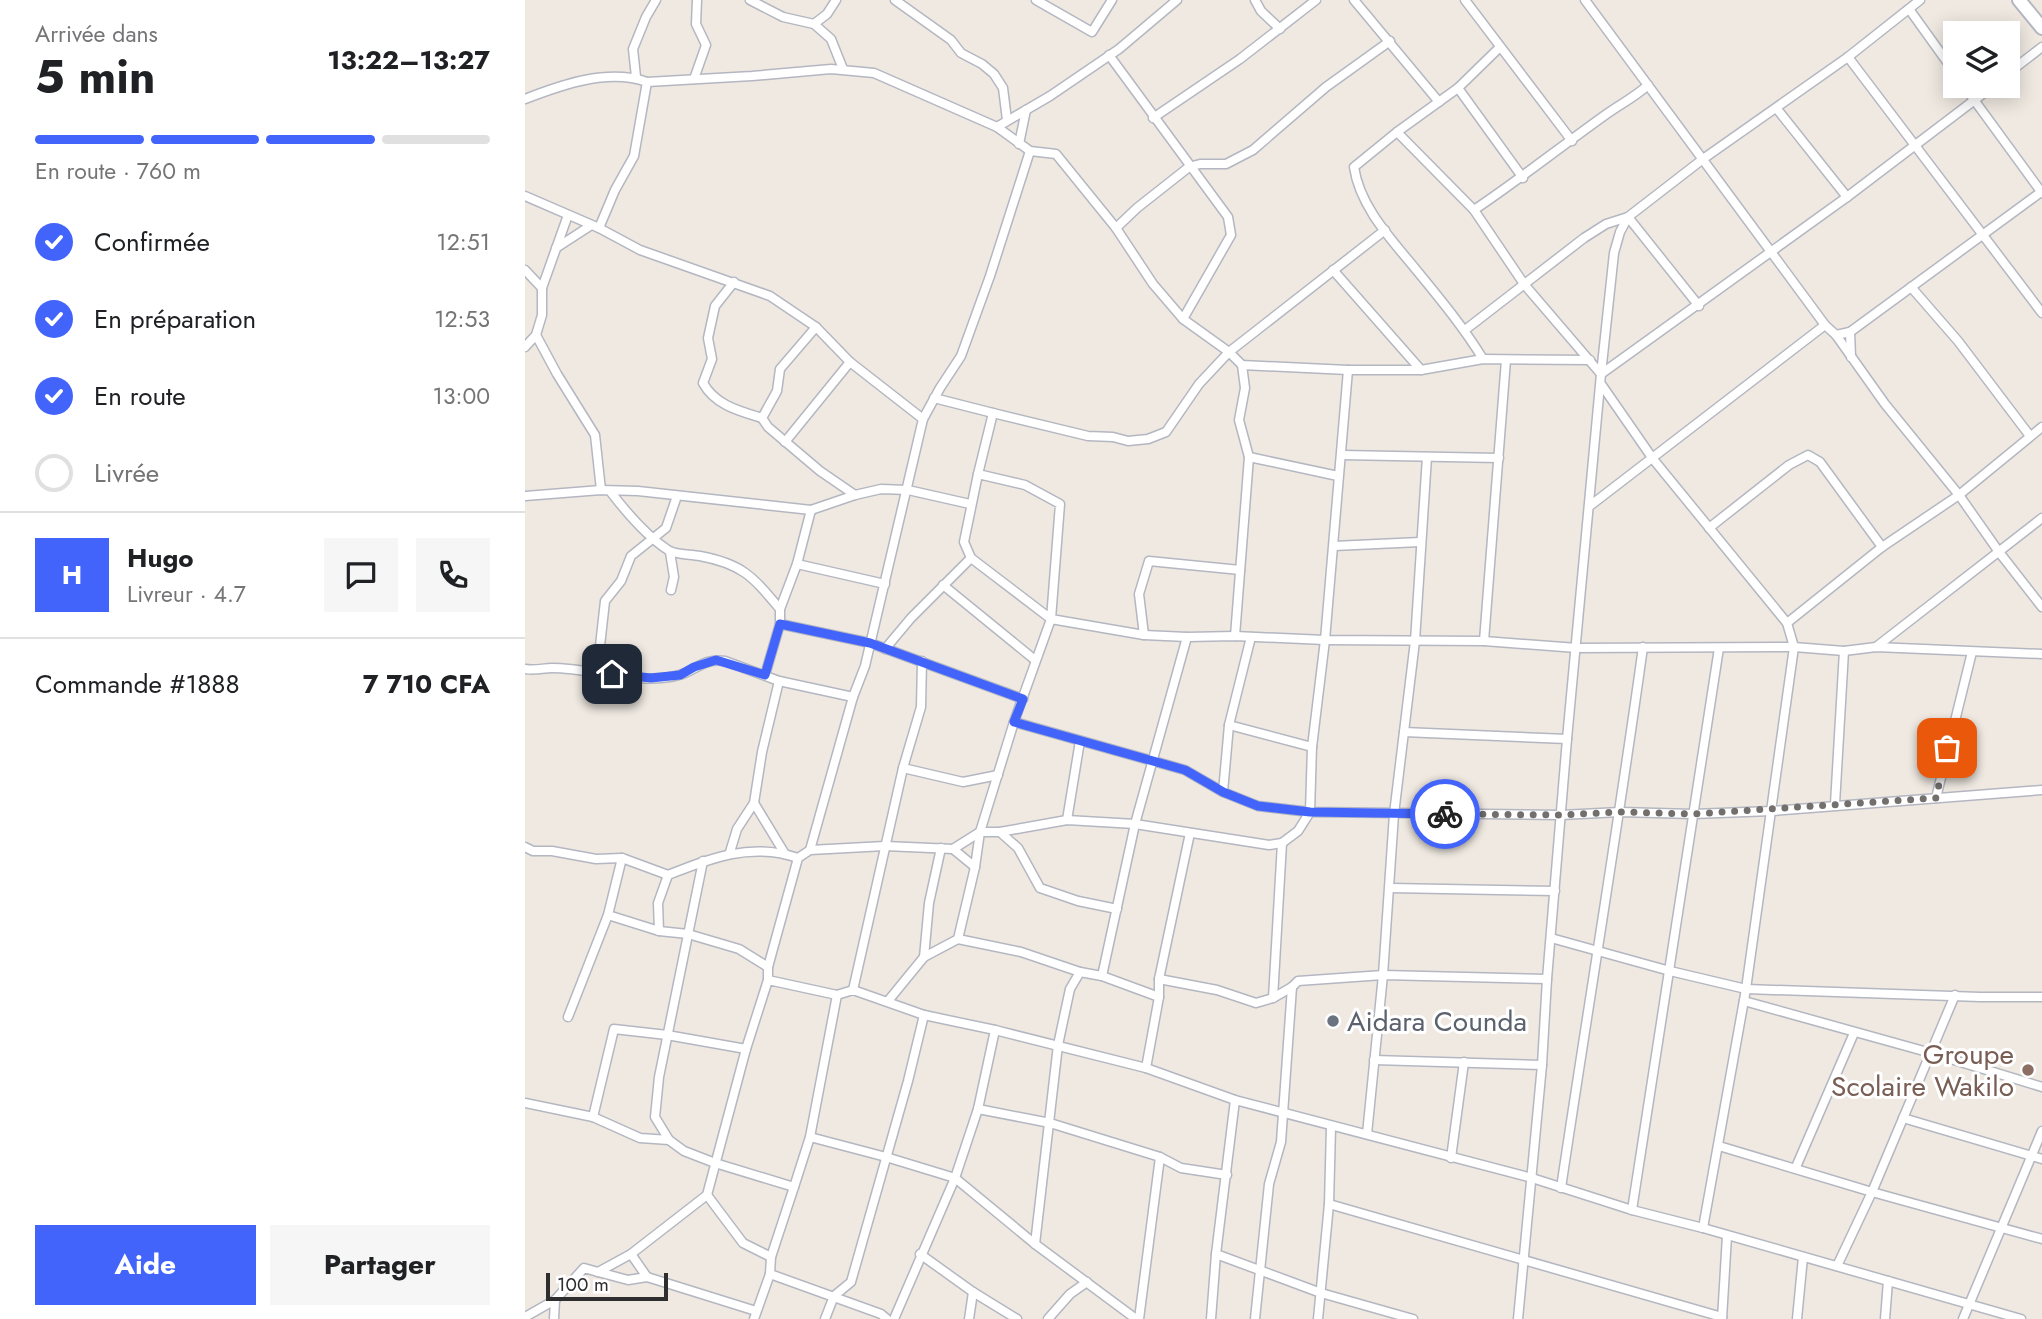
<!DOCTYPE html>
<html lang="fr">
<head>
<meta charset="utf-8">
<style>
  body { margin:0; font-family:Jost,sans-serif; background:#f6f6f6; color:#202124; height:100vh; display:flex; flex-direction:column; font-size:26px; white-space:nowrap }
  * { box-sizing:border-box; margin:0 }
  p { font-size:23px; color:#757577 }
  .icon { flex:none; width:38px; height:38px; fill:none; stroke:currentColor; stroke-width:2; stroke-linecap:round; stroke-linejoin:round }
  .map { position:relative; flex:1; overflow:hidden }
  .drawer { display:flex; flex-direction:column; background:#fff; width:525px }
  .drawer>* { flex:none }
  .fabs { position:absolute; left:1418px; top:21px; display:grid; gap:14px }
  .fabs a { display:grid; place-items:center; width:77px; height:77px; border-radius:0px; background:#fff; box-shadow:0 4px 18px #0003; font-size:35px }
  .scale { position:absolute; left:21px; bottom:18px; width:122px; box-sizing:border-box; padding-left:7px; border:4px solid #2e2e2e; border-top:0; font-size:19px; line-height:24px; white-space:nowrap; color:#2e2e2e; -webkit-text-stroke:5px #fff; paint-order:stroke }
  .pin { position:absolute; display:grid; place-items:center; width:60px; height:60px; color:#fff; margin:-30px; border-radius:14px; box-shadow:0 4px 10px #0006 }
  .courier { position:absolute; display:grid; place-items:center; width:70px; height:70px; margin:-35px; border:5px solid #4264fb; border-radius:50%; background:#fff; color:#222; box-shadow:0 2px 9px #0007 }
  .head em { font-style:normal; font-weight:700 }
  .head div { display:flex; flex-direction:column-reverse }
  .head { display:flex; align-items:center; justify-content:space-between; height:119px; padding:0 35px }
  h1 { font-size:46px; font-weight:700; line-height:52px }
  .bar { display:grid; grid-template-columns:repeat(4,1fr); gap:10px 7px; align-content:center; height:84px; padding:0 35px }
  .bar i { height:9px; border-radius:5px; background:#e0e0e0 }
  .bar .on { background:#4264fb }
  .bar p { grid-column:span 4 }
  .line { display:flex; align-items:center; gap:18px; padding:0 35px; border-top:2px solid #e0e0e0 }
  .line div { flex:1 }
  .round { display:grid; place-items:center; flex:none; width:74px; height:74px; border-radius:0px; background:#f6f6f6 }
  ol { padding:0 35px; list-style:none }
  li { display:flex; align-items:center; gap:21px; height:77px }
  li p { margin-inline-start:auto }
  li .icon { padding:7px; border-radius:50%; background:#4264fb; color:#fff; stroke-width:4 }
  li:last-child { color:#757577 }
  li i { width:38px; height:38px; border:4px solid #e0e0e0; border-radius:50% }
  .primary-button { display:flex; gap:14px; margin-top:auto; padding:14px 35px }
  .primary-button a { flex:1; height:80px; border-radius:0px; background:#4264fb; color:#fff; font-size:28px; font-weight:700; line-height:80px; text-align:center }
  .primary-button a+a { background:#f6f6f6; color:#202124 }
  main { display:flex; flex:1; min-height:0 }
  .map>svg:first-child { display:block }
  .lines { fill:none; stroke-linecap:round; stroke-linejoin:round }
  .minor-casing { stroke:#b4b7c1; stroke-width:11 }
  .secondary-casing { stroke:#b4b7c1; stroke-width:16 }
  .minor { stroke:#fff; stroke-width:8 }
  .secondary { stroke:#fff; stroke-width:12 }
  .done { stroke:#726f6d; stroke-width:7; stroke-dasharray:0 12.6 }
  .route { stroke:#4264fb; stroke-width:9 }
  .worship-dot { fill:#6b7280; stroke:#fff; stroke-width:2.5 }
  .education-dot { fill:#8d6e63; stroke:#fff; stroke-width:2.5 }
  .labels { text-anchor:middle; stroke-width:6; stroke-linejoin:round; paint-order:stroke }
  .worship-label { font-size:28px; fill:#5b616d; stroke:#fff; text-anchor:start }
  .education-label { font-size:28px; fill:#785e54; stroke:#fff; text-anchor:end }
</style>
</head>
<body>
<main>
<section class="drawer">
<div class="head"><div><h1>5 min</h1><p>Arrivée dans</p></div><em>13:22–13:27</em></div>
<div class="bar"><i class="on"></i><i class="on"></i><i class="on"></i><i></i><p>En route · 760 m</p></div>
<ol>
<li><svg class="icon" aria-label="check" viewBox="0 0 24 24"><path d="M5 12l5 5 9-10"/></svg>Confirmée<p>12:51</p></li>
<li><svg class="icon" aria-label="check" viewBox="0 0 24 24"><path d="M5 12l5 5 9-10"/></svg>En préparation<p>12:53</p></li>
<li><svg class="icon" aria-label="check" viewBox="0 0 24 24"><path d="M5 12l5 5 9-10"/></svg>En route<p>13:00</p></li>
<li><i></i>Livrée</li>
</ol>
<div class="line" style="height:126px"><b class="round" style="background:#4264fb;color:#fff">H</b><div><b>Hugo</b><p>Livreur · 4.7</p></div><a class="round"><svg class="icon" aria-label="chat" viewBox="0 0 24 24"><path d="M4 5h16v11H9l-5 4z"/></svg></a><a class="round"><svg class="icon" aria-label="phone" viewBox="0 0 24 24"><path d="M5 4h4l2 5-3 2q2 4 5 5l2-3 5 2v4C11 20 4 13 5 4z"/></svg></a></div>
<div class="line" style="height:91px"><div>Commande #1888</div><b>7 710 CFA</b></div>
<div class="primary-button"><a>Aide</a><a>Partager</a></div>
</section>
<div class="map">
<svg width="1517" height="1319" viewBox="0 0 1517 1319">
  <rect width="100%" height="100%" fill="#efe9e1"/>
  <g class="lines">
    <!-- minor casing -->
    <g class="minor-casing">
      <g id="minor">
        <path d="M225 0 258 17 289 24 306 39 318 69"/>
        <path d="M370 0 426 40 436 53 457 64 469 74 478 88 482 120"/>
        <path d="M511 0 567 32 587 0"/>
        <path d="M730 0 736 11 755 29"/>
        <path d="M829 0 914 102"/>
        <path d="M940 0 1047 141"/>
        <path d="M1060 0 1300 325 1311 335 1360 404 1434 495 1474 552 1517 607"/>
        <path d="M1384 9 1430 73"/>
        <path d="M289 24 302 14 311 0"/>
        <path d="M584 55 703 217 706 235 658 319"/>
        <path d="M1323 57 1517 313"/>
        <path d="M1482 74 1517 47"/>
        <path d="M111 77 108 49 121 17 131 0"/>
        <path d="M169 79 181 45 171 24 172 0"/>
        <path d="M1439 86 1517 193"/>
        <path d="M933 88 998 178"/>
        <path d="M0 99C36 85 83 68 122 82L227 76 306 69 349 73 472 127 505 151 531 154 591 228 628 284 658 319 704 352 717 365 823 370H896L958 359 1065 360"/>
        <path d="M1252 109 1322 197"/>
        <path d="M628 118 715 59 791 0"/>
        <path d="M472 127 525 96 594 49 652 0"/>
        <path d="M872 132 949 210 999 284 1076 374"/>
        <path d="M494 144 501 110"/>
        <path d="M0 196 74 228 115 250 245 296 291 327 325 362 398 419 340 666 328 697 285 850"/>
        <path d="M949 210C995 179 1038 145 1083 113 1097 103 1110 97 1123 85"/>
        <path d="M43 215 17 288V315L11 335 32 374 70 435 76 490"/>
        <path d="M74 228 90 190 109 156 122 82"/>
        <path d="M591 228 612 208 664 167 675 164H701L728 150 801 87 865 41"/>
        <path d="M31 248 65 226"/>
        <path d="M0 270 17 288"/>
        <path d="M808 270 896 370"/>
        <path d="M209 282 190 306 183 338 187 359 178 383C190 405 214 411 237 418"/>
        <path d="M1386 287 1433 341 1505 436"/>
        <path d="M291 327 255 369 252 391 237 418 243 427 295 471 330 495"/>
        <path d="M940 330 1059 238 1081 224 1103 217 1174 306"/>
        <path d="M1325 332 1326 357"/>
        <path d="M1311 335 1325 332 1516 192"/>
        <path d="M0 347 11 335"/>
        <path d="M958 359C939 328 916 300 893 272 868 241 835 208 829 167L872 132 933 88 974 48"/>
        <path d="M1076 374 1322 197 1468 86"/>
        <path d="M1076 384 1128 459 1262 623 1269 647 1221 989 1178 1228"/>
        <path d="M409 398 468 413"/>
        <path d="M398 419 415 388 436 356 465 276 505 151"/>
        <path d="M260 442 325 362"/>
        <path d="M817 455 974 458"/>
        <path d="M724 457 813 476"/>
        <path d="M453 474 468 413 563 436 588 437 603 441 623 439 641 432 674 384 704 352 860 230"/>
        <path d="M85 491C101 512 120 535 143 550 151 555 165 554 175 556 218 564 228 577 255 609"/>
        <path d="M0 496 76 490 113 491 286 510 330 495 356 489 383 490 445 504"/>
        <path d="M1066 505 1300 325"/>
        <path d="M286 510 272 564 255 609V624L345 643 498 699"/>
        <path d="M1184 528 1264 465 1283 455 1295 462 1357 547"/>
        <path d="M809 546 895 542"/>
        <path d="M145 552 149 577 146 590"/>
        <path d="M272 564 360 584"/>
        <path d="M418 585 510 660"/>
        <path d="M1262 623 1357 547 1434 495 1517 427"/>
        <path d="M619 635 614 594 624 561 715 570"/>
        <path d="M710 636 724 457 714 420 720 388 717 365"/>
        <path d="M959 641 981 360"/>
        <path d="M1351 647 1517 518"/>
        <path d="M360 649 386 618 446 558"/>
        <path d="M0 669C10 671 18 668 27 668 67 668 116 686 154 675 171 671 177 658 200 661L254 681 328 697"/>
        <path d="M67 672 73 664 80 601 96 581 106 556 141 528 152 496"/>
        <path d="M240 675 255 624"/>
        <path d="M489 722 660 770 698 792 733 806 785 812 1036 815 1095 812 1168 814 1247 811 1517 790"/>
        <path d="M704 725 787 747"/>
        <path d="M879 732 1042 739"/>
        <path d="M378 768 438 782 473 775"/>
        <path d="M698 792 704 725 726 637"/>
        <path d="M1411 798 1447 652"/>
        <path d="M229 803 260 854"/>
        <path d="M1310 804 1319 651"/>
        <path d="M542 820 555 741"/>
        <path d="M475 832 493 848 515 888 553 901 592 909"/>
        <path d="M0 847 8 851H27L71 859 97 858 143 875"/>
        <path d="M428 849 450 867"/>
        <path d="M205 852 212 829 229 803 237 752 254 681"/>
        <path d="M865 888 1030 891"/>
        <path d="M83 915 134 931 163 934 214 949 243 967"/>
        <path d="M134 931 133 903 143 875C186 858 226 842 273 858"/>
        <path d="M1026 938 1145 971 1221 989 1455 997H1517"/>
        <path d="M433 939 496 952 555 972"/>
        <path d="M399 957 404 903 416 848"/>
        <path d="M577 976 610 824 662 637"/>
        <path d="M634 979 692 990 731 1003 748 998 767 987 773 981 858 975 1022 979"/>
        <path d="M243 980V967L273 858 285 850 360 846 428 849 455 832H475L542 820 610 824 744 845 757 843 773 831 785 812 787 747 800 640 823 370"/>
        <path d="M328 990 378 768 396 707 397 661"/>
        <path d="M748 998 757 843"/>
        <path d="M363 1001 399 957 433 939 450 867 455 832 489 722 526 619 535 504 500 485 453 474 439 542 446 558 526 619 619 635 662 637 710 636 800 640 959 641 1052 648 1269 647 1319 651 1351 647 1517 654"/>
        <path d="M1219 1001 1406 1053 1517 1087"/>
        <path d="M43 1017 83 915 97 858"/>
        <path d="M221 1049 142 1035 89 1029 68 1117 115 1138 144 1140 159 1151 190 1163 269 1187 285 1137 312 995"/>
        <path d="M849 1060 1017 1065"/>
        <path d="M621 1068 634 997V979L665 833"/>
        <path d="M0 1103 68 1117"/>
        <path d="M453 1109 525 1123 635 1157 656 1168 702 1175"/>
        <path d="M1378 1118 1517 1159"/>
        <path d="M842 1134 858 975 869 814 890 641 902 457"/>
        <path d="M285 1137 361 1157 430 1178 453 1109 470 1030"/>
        <path d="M144 1140 130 1117 134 1077 178 861"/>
        <path d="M1194 1146 1347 1192 1517 1239"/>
        <path d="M926 1158 939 1062"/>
        <path d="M1271 1167 1329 1033"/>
        <path d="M1036 1188C1063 1007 1093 828 1118 647"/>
        <path d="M182 1195 218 1243 246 1257"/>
        <path d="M804 1204 1197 1317"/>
        <path d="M1107 1210 1194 648"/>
        <path d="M510 1244 533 1045 545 989 555 972 577 976 634 997"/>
        <path d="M106 1254 122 1277"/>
        <path d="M395 1254 448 1292 492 1319"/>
        <path d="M691 1254 796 1293 888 1319"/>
        <path d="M1312 1266 1347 1192 1430 995"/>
        <path d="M73 1272 103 1280 122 1277 231 1311"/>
        <path d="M245 1274 356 1314 362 1319"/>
        <path d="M0 1317 30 1300 59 1268 73 1272 106 1254 182 1195 221 1049 243 980 312 995 328 990 399 1015 470 1030 621 1068 710 1100 1007 1178 1107 1210 1178 1228 1496 1319"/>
        <path d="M29 1319 30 1300"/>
        <path d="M229 1319 245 1274 246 1257 269 1187"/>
        <path d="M300 1319 309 1296 326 1282 383 1081 399 1015"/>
        <path d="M369 1319 430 1178 510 1244 611 1319"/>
        <path d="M444 1319 448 1292"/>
        <path d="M523 1319 545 1294 562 1282"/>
        <path d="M614 1319 635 1157"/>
        <path d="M686 1319 691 1254 710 1100"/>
        <path d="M730 1319 744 1184 756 1142 767 987"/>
        <path d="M793 1319 804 1204 806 1127"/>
        <path d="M993 1319 1017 1065 1022 979 1042 739 1076 374 1089 253 1095 232 1103 217 1178 159 1323 57 1395 0"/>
        <path d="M1197 1319 1202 1236"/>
        <path d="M1272 1319 1278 1257"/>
        <path d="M1360 1319 1363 1281"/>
        <path d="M1438 1319 1517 1131"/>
      </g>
    </g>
    <!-- secondary casing -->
    <g class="secondary-casing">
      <path id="secondary" d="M1494 0 1517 28"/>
    </g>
    <!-- minor -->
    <use href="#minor" class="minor"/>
    <!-- secondary -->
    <use href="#secondary" class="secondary"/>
  </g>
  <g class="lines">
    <!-- done -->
    <path class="done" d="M920 814 1036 815 1096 812 1168 814 1411 798 1422 748"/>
    <!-- route -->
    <path class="route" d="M87 674 126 678 155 675 169 667 191 660 240 675 255 624 345 643 498 699 489 722 660 770 698 792 733 806 785 812 920 814"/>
  </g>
  <!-- markers -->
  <circle class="worship-dot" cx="808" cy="1021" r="7"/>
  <circle class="education-dot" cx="1503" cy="1070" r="7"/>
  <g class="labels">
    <!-- worship labels -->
    <g class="worship-label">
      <text x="822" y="1031">Aidara Counda</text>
    </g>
    <!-- education labels -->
    <g class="education-label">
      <text x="1489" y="1064">Groupe<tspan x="1489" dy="32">Scolaire Wakilo</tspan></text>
    </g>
  </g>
</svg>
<div class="fabs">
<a><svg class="icon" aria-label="layers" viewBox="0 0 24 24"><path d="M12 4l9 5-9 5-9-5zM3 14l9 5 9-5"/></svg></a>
</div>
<div class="scale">100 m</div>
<div class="pin" style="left:1422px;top:748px;background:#ea580c"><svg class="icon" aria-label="bag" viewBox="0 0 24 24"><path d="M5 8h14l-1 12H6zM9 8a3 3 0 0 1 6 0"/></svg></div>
<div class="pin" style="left:87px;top:674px;background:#1f2937"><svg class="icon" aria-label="home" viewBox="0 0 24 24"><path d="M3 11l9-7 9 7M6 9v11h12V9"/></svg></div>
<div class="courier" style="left:920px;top:814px"><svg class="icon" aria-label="bike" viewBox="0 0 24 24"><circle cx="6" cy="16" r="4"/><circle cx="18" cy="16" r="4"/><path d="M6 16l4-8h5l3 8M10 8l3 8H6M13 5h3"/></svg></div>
</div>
</main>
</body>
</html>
